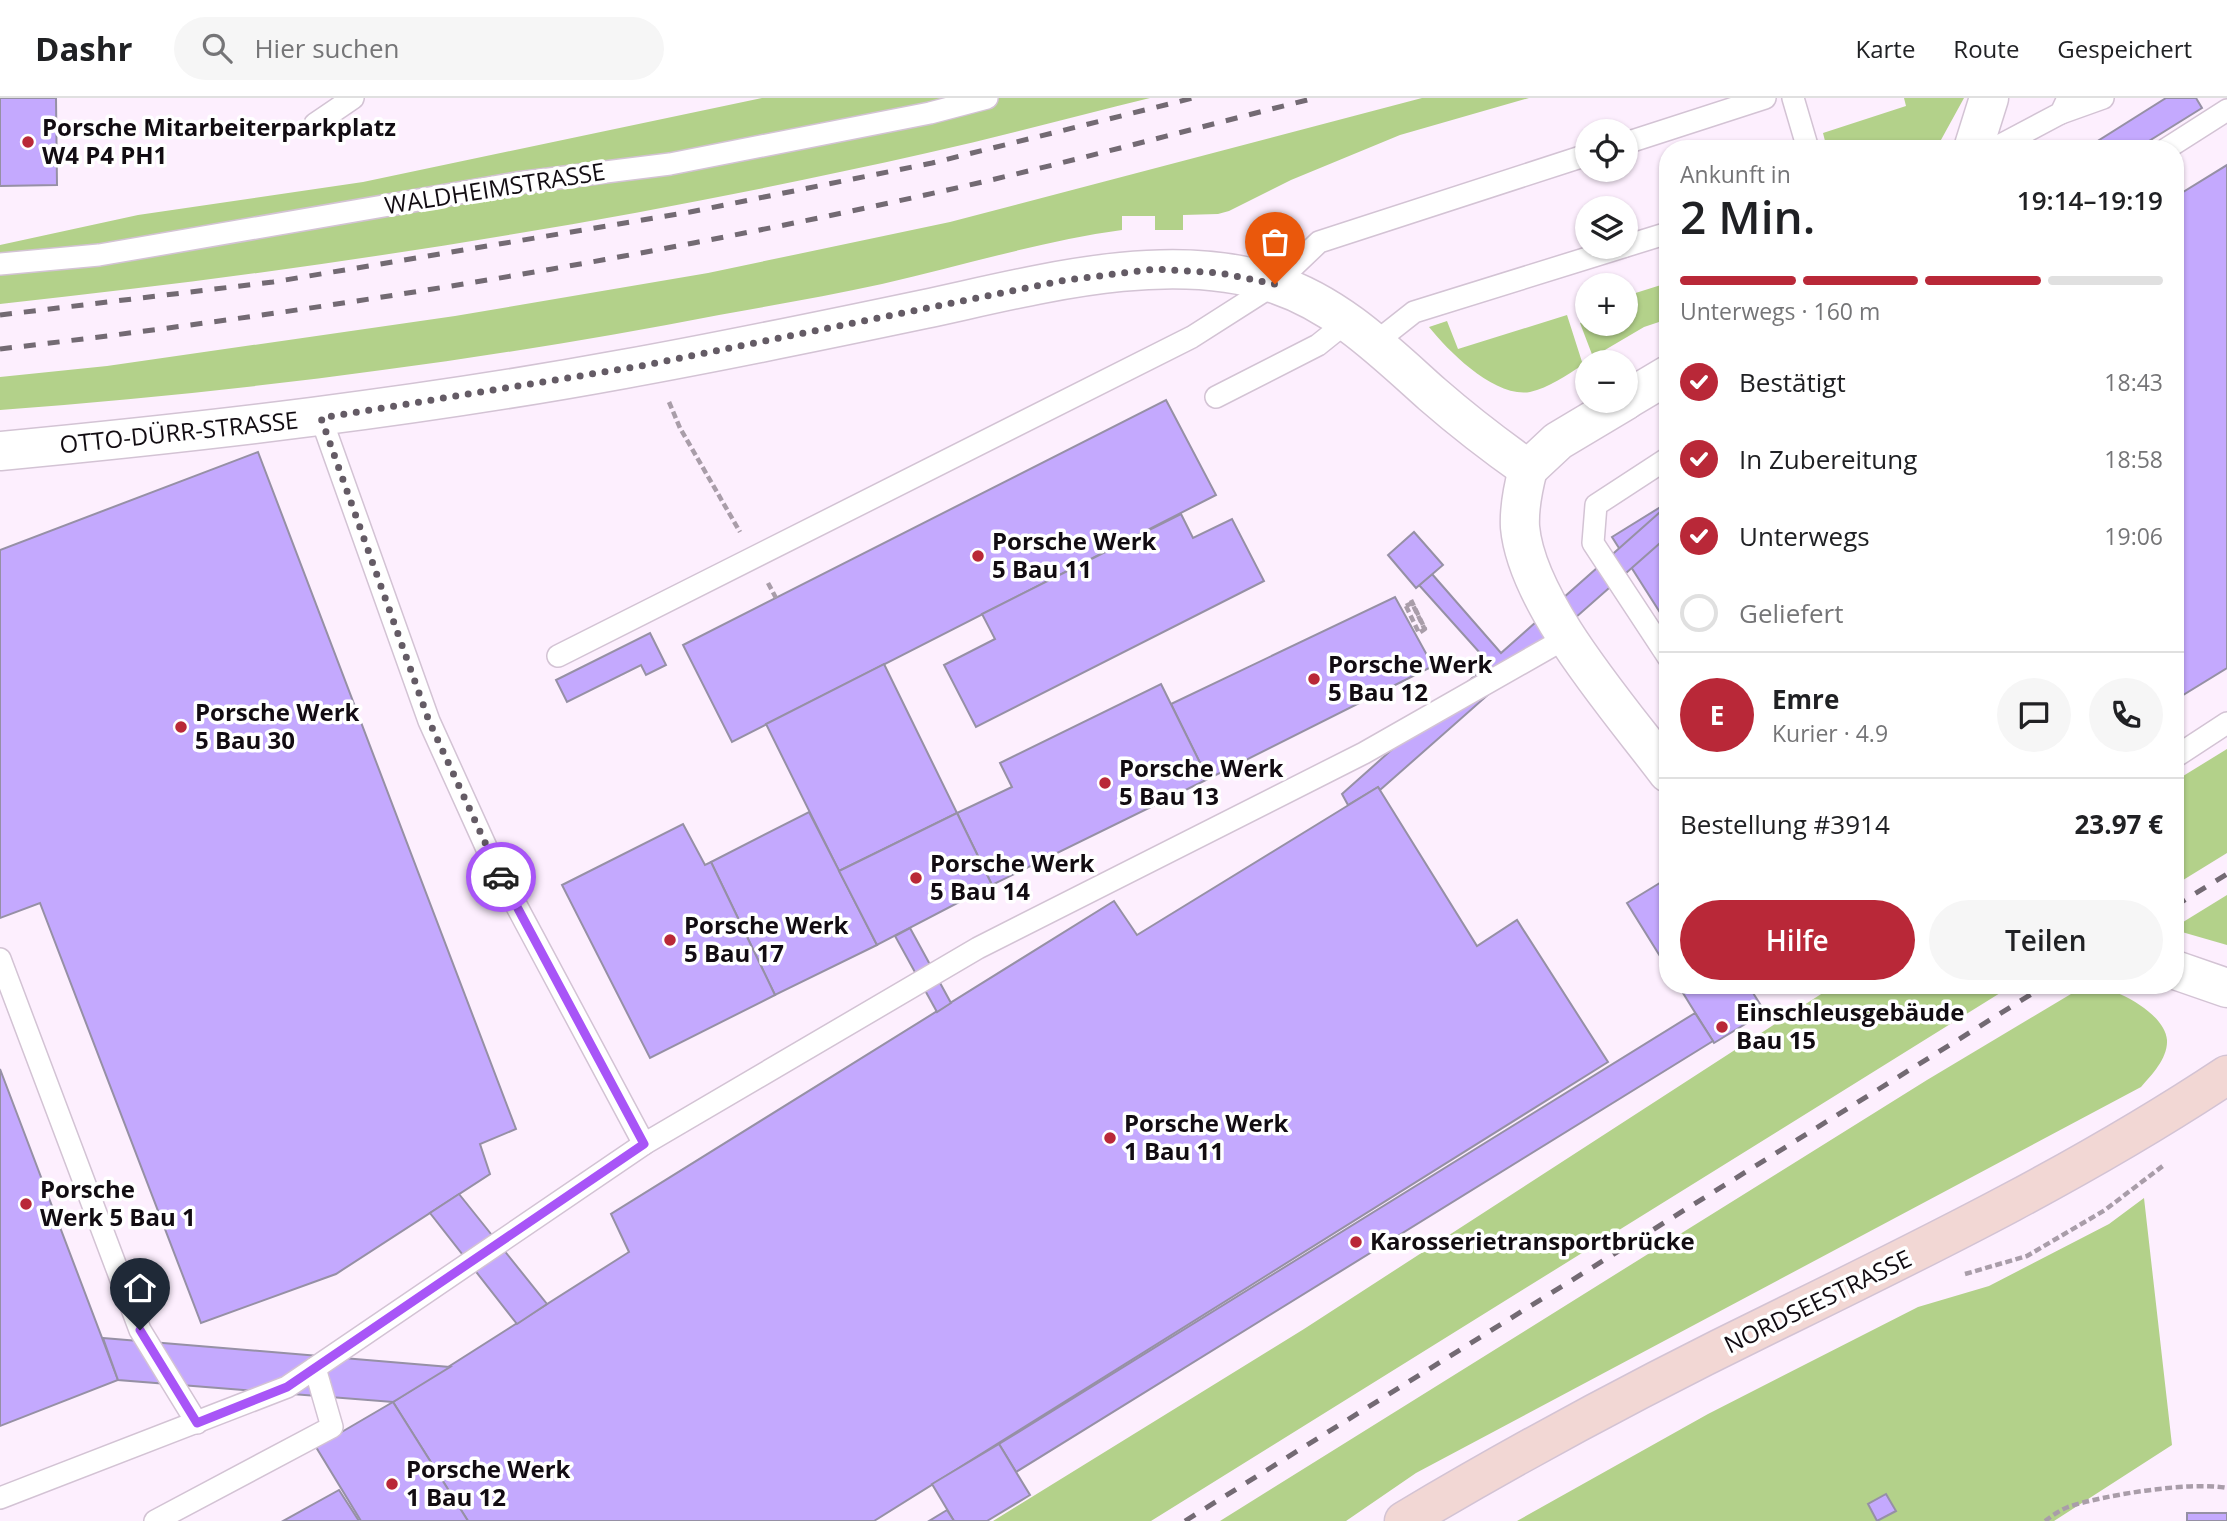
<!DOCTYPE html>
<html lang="de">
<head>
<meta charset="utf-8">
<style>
  body { margin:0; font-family:"Open Sans",sans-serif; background:#f6f6f6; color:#202124; height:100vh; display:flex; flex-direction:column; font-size:26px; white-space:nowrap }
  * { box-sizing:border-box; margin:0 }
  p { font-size:23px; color:#757577 }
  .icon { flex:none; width:38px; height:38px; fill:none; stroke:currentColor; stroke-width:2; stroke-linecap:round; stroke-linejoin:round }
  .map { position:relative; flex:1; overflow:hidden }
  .drawer { position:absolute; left:1659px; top:42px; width:525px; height:854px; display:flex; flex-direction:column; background:#fff; border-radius:28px; box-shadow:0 2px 5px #0004 }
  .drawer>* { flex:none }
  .tools { position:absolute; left:1575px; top:21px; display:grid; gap:14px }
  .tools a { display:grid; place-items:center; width:63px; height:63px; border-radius:50%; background:#fff; box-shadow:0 2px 5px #0004; font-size:35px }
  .pin { position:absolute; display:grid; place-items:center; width:60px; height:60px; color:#fff; margin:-72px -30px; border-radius:50% 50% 50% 0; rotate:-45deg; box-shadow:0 0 7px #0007 }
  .pin .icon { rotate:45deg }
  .courier { position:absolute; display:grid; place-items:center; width:70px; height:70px; margin:-35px; border:5px solid #a855f7; border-radius:50%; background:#fff; color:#222; box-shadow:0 2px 9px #0007 }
  .headline em { font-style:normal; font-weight:600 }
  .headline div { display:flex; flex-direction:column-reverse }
  .headline { display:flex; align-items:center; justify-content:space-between; height:119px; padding:0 21px }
  h1 { font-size:46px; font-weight:600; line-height:52px }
  .bar { display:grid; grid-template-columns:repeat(4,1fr); gap:10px 7px; align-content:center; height:84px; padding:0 21px }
  .bar i { height:9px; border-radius:5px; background:#e0e0e0 }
  .bar .selected { background:#b92838 }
  .bar p { grid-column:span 4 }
  .line { display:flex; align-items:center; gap:18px; padding:0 21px; border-top:2px solid #e0e0e0 }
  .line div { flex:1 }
  .round { display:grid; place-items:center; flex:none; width:74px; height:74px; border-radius:37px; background:#f6f6f6 }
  ol { padding:0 21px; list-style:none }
  li { display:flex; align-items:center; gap:21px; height:77px }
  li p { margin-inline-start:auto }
  li .icon { padding:7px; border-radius:50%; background:#b92838; color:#fff; stroke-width:4 }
  li:last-child { color:#757577 }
  li i { width:38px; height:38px; border:4px solid #e0e0e0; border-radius:50% }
  .button { display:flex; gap:14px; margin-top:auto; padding:14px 21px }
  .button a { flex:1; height:80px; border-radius:42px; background:#b92838; color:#fff; font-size:28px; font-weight:600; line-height:80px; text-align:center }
  .button a+a { background:#f6f6f6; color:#202124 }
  header { display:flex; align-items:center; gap:42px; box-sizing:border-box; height:98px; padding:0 35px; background:#fff; border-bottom:2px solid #e0e0e0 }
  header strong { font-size:33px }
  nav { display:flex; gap:38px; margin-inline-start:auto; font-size:24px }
  .search { width:490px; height:63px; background:#f6f6f6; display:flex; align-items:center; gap:18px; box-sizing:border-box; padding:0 24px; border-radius:38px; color:#757577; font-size:26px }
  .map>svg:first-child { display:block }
  .green { fill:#b3d18a }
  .building { fill:#c4a9fe; stroke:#9690a5; stroke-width:2 }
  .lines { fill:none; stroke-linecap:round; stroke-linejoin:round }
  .service-casing { stroke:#d3c3d4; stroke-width:24 }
  .minor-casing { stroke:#d3c3d4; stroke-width:41 }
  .secondary-casing { stroke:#d3c3d4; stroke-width:41 }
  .path { stroke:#a99da9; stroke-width:4.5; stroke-dasharray:7 3.5; stroke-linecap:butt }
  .service { stroke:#fff; stroke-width:21 }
  .minor { stroke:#fff; stroke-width:38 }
  .secondary { stroke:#f2d7d4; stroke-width:38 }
  .rail { stroke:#736a73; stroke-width:5; stroke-dasharray:12 12; stroke-linecap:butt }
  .path-bridge { stroke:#a99da9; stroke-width:4.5; stroke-dasharray:7 3.5; stroke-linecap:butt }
  .done { stroke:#645b65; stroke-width:7; stroke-dasharray:0 12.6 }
  .route { stroke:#a855f7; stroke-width:9 }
  .poi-dot { fill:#b92838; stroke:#fff; stroke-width:2.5 }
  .labels { text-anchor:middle; stroke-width:7; stroke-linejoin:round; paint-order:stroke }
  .poi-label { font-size:24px; font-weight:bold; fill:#120c12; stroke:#fff; text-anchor:start }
  .street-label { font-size:24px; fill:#120c12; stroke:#fff }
</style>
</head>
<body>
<header>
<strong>Dashr</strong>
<div class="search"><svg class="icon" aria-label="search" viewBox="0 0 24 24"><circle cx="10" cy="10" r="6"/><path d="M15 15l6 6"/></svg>Hier suchen</div>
<nav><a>Karte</a><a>Route</a><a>Gespeichert</a></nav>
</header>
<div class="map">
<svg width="2227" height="1423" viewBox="0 0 2227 1423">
  <rect width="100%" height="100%" fill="#fdeffe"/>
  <!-- green -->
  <g class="green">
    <path d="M762 0H1150C1076 18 1002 38 927 55 622 124 311 173 0 206V147L138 117 363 84Z"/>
    <path d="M1422 0H1529L1400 37 1291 82 1229 113 1218 116 1183 117V132H1155V118H1122V132C1041 143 962 168 882 186 828 198 774 207 719 217 482 263 241 294 0 312V279L107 268 455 218 708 175 950 124Z"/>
    <path d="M1904 0H1964L1936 51H1827L1823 35 1906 8Z"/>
    <path d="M1661 187 1668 221 1644 229 1593 259 1580 225 1587 222V226H1626V198Z"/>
    <path d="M1567 217 1583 267C1566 277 1549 290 1530 294 1495 300 1449 254 1429 229L1447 223 1458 251Z"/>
    <path d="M2227 651V755L2175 787V683Z"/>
    <path d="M2227 797V847L2175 832V829Z"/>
    <path d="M1835 887H2013L1151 1423H993L1304 1231Z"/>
    <path d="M2086 887C2111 887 2165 914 2167 942 2168 960 2152 977 2141 989L1416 1375 1346 1423H1220L1927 982Z"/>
    <path d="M2144 1100 2172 1347 2054 1423H1517L1708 1316 1918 1209 1989 1188 2109 1126Z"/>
  </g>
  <!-- building -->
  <g class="building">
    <path d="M0 0H56L57 87 0 88Z"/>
    <path d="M2166 0H2196L2202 10 2136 51H2085Z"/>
    <path d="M2227 67V570L2175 602V99Z"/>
    <path d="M1166 302 1216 397 732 644 683 547Z"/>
    <path d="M258 354 516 1031 480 1046 490 1076 336 1176 201 1225 40 805 0 820V452Z"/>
    <path d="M1667 405 1668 406V527L1612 439Z"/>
    <path d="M1668 407V438L1380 692 1378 689 1348 707 1342 696 1489 565 1419 487 1432 476 1501 555Z"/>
    <path d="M1181 416 1193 440 1232 421 1264 483 976 629 944 567 995 541 982 516Z"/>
    <path d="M1414 434 1443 467 1416 490 1388 457Z"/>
    <path d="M1395 499 1433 568 1208 681 1171 606Z"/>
    <path d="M650 535 666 567 646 577 641 567 567 604 556 582Z"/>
    <path d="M884 566 957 715 839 773 766 626Z"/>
    <path d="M1161 586 1208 681 992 787 957 715 1012 689 1000 665Z"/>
    <path d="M1378 689 1477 848 1517 822 1608 964 874 1423H468L393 1304 629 1154 611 1116 1114 803 1137 837Z"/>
    <path d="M809 714 877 847 775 897 711 764Z"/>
    <path d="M957 715 992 787 877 847 839 773Z"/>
    <path d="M683 726 705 767 711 764 775 897 650 960 562 787Z"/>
    <path d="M1668 780V871L1627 805Z"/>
    <path d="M910 830 951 905 937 914 895 838Z"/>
    <path d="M1678 887H1748L1765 914 1714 945Z"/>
    <path d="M1695 915 1713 943 1016 1374 999 1346Z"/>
    <path d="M0 971 118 1282 0 1328Z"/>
    <path d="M459 1096 547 1206 517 1226 430 1115Z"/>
    <path d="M103 1240 450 1269 393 1304 118 1282Z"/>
    <path d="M393 1304 468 1423H361L316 1349Z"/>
    <path d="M999 1346 1030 1397 987 1423H954L932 1386Z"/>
    <path d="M339 1392 359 1423H283Z"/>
    <path d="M1886 1396 1896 1413 1877 1423 1868 1406Z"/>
    <path d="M947 1412 954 1423H929Z"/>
    <rect x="2187" y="1415" width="40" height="8"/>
  </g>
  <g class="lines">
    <!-- service casing -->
    <g class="service-casing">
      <g id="service">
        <path d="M1793 0 1808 51"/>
        <path d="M2061 15 2103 0"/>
        <path d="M315 26 353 0"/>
        <path d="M1626 45 1765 0"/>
        <path d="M1993 51 2061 15 2068 0"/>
        <path d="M2166 51 2227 12"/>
        <path d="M1626 148 1668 135"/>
        <path d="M0 166 99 157 517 85 670 66 930 15 987 0"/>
        <path d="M1376 244 1414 214 1623 149"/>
        <path d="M1216 299 1318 247 1348 223"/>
        <path d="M321 320 429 623 492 762 644 1046"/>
        <path d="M1668 360 1596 407 1593 445 1668 559"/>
        <path d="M558 558 1192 239 1275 186 1319 144 1587 57"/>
        <path d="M2175 659 2227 625"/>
        <path d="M0 861 140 1232 197 1325"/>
        <path d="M0 1400 287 1289 644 1046 978 850 1364 655 1566 540"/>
        <path d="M155 1423 332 1329 315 1270"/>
      </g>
    </g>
    <!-- minor casing -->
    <g class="minor-casing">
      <g id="minor">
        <path d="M1973 51 1989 0"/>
        <path d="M1626 302 1668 277"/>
        <path d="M0 353C210 333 417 309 624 271 724 253 825 232 925 211 1033 188 1166 150 1275 186 1338 207 1384 253 1432 296 1463 323 1494 347 1528 371"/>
        <path d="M1528 371C1523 390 1519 410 1520 429 1527 507 1621 612 1668 675"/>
        <path d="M1528 371 1558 343 1625 303"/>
        <path d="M2175 872 2227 890"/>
      </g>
    </g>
    <!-- secondary casing -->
    <g class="secondary-casing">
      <path id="secondary" d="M1404 1423C1528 1349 1656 1281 1786 1218 1937 1144 2087 1070 2227 977"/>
    </g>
    <!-- path -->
    <g class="path">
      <path d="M669 304 680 330 740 434"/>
      <path d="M768 485 776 500"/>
      <path d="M1406 508 1419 535 1425 531 1411 502"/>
      <path d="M1965 1176 2027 1158 2105 1112 2164 1067"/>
      <path d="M2045 1423C2052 1418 2060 1412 2068 1409 2103 1397 2192 1383 2227 1390"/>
    </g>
    <!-- service -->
    <use href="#service" class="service"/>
    <!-- minor -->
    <use href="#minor" class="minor"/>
    <!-- secondary -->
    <use href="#secondary" class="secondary"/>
    <!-- rail -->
    <g class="rail">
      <path d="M0 217 273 184 690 114 932 65 1193 0"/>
      <path d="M0 251C316 214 632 163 943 93 1068 65 1191 31 1315 0"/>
      <path d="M2175 808 2227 776"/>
      <path d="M1185 1423 2046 887"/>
    </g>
    <!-- path-bridge -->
    <path class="path-bridge" d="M1406 508 1412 505 1425 532"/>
  </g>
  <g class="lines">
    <!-- done -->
    <path class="done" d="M501 779 429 623 321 320 641 268 1066 182 1156 171 1220 175 1275 186"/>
    <!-- route -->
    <path class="route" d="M140 1232 197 1325 287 1289 644 1046 501 779"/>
  </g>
  <!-- markers -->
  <g class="poi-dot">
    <circle cx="28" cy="44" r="7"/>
    <circle cx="978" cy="458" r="7"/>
    <circle cx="1314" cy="581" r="7"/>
    <circle cx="181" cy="629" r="7"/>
    <circle cx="1105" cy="685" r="7"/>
    <circle cx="916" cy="780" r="7"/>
    <circle cx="670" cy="842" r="7"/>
    <circle cx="1722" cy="929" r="7"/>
    <circle cx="1110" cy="1040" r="7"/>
    <circle cx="26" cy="1106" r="7"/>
    <circle cx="1356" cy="1144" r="7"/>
    <circle cx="392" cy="1386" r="7"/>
  </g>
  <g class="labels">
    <!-- poi labels -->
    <g class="poi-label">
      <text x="42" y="38">Porsche Mitarbeiterparkplatz<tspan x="42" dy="28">W4 P4 PH1</tspan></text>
      <text x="992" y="452">Porsche Werk<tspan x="992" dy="28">5 Bau 11</tspan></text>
      <text x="1328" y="575">Porsche Werk<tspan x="1328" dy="28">5 Bau 12</tspan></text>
      <text x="195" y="623">Porsche Werk<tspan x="195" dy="28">5 Bau 30</tspan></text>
      <text x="1119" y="679">Porsche Werk<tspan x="1119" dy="28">5 Bau 13</tspan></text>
      <text x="930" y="774">Porsche Werk<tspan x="930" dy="28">5 Bau 14</tspan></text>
      <text x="684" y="836">Porsche Werk<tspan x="684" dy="28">5 Bau 17</tspan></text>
      <text x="1736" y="923">Einschleusgebäude<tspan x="1736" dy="28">Bau 15</tspan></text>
      <text x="1124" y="1034">Porsche Werk<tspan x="1124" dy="28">1 Bau 11</tspan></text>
      <text x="40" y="1100">Porsche<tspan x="40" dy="28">Werk 5 Bau 1</tspan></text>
      <text x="1370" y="1152">Karosserietransportbrücke</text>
      <text x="406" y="1380">Porsche Werk<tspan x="406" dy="28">1 Bau 12</tspan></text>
    </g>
    <!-- street labels -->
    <g class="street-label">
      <text transform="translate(495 91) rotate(-9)" y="8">WALDHEIMSTRASSE</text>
      <text transform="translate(179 335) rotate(-6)" y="8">OTTO-DÜRR-STRASSE</text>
      <text transform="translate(1818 1204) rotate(-26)" y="8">NORDSEESTRASSE</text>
    </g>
  </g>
</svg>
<div class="tools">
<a><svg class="icon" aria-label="locate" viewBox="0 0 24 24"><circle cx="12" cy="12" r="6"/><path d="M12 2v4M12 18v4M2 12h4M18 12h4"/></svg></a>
<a><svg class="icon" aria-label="layers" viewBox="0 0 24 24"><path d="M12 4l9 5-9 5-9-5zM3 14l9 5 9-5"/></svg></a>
<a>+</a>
<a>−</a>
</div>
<div class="pin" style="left:1275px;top:186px;background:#ea580c"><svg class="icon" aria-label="bag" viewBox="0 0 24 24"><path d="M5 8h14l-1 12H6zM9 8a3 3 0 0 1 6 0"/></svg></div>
<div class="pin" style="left:140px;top:1232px;background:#1f2937"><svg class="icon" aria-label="home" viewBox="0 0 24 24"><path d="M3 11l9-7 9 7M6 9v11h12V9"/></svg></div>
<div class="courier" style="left:501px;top:779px"><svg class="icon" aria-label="car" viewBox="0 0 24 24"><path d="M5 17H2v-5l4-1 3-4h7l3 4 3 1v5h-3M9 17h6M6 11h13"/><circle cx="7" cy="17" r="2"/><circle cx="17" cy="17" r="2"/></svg></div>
<section class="drawer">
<div class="headline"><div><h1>2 Min.</h1><p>Ankunft in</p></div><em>19:14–19:19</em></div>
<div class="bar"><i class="selected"></i><i class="selected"></i><i class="selected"></i><i></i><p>Unterwegs · 160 m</p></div>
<ol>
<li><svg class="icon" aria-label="check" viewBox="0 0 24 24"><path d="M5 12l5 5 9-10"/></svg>Bestätigt<p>18:43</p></li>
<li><svg class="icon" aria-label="check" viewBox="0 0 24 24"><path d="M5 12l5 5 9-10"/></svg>In Zubereitung<p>18:58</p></li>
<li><svg class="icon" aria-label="check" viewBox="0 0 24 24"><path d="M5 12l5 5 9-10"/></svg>Unterwegs<p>19:06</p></li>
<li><i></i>Geliefert</li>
</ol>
<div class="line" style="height:126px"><b class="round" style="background:#b92838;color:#fff">E</b><div><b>Emre</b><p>Kurier · 4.9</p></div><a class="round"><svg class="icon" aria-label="chat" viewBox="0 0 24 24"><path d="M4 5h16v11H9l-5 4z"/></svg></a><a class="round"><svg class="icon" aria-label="phone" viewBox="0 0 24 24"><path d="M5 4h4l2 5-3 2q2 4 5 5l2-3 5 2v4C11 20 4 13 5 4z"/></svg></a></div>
<div class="line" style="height:91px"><div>Bestellung #3914</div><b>23.97 €</b></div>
<div class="button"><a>Hilfe</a><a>Teilen</a></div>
</section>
</div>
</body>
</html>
